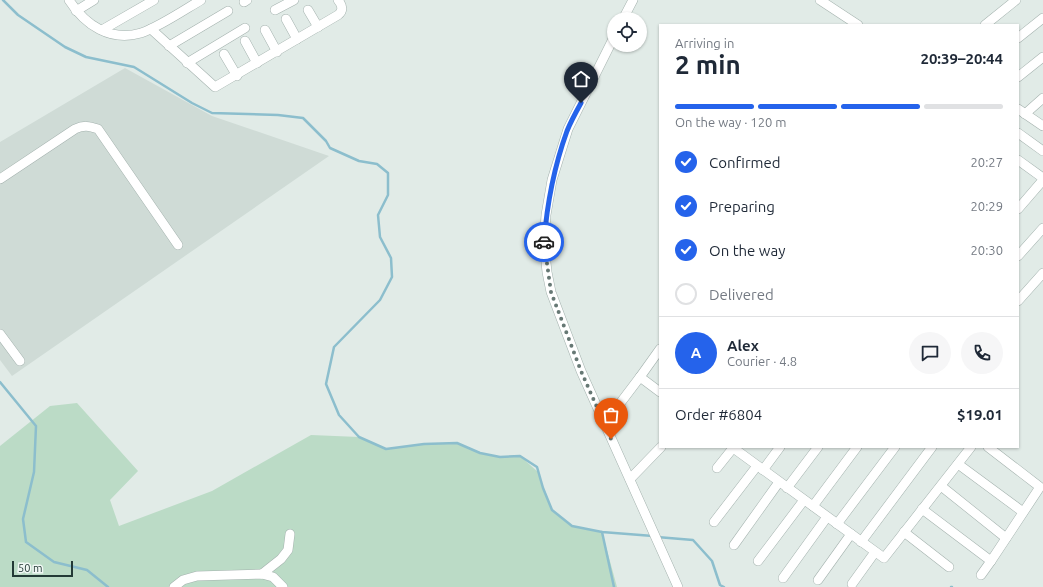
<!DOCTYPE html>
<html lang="en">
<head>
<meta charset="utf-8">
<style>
  body { margin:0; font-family:Ubuntu,sans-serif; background:#f6f6f7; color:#1f2937; height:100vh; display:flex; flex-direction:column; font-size:15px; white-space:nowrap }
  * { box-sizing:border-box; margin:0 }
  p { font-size:13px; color:#747a83 }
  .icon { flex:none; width:22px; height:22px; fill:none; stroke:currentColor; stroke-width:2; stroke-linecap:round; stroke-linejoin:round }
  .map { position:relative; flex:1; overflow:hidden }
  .details { position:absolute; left:659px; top:24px; width:360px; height:424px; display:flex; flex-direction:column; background:#fff; border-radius:0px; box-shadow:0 1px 3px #0004 }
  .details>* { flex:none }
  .buttons { position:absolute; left:607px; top:12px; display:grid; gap:8px }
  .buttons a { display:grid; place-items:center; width:40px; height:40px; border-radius:50%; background:#fff; box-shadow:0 1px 3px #0004; font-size:20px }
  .scale { position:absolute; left:12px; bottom:10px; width:61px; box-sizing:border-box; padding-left:4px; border:2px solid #233a36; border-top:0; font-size:11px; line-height:14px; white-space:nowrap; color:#233a36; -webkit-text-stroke:3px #f1f8f5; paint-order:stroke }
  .pin { position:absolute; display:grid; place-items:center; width:34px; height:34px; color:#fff; margin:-41px -17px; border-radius:50% 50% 50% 0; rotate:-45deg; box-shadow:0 0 4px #0007 }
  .pin .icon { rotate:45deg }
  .courier { position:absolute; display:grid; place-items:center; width:40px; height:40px; margin:-20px; border:3px solid #2563eb; border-radius:50%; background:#fff; color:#222; box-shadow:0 1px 5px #0007 }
  .overview em { font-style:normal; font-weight:700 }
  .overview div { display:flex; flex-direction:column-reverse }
  .overview { display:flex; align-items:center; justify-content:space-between; height:68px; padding:0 16px }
  h1 { font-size:26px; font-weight:700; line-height:30px }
  .bar { display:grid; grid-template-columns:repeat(4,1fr); gap:6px 4px; align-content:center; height:48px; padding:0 16px }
  .bar i { height:5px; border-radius:3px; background:#e0e1e3 }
  .bar .current { background:#2563eb }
  .bar p { grid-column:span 4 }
  .line { display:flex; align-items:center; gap:10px; padding:0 16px; border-top:1px solid #e0e1e3 }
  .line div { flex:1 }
  .round { display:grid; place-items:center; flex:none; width:42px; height:42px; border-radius:21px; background:#f6f6f7 }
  ol { padding:0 16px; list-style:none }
  li { display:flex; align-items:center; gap:12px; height:44px }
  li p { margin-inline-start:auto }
  li .icon { padding:4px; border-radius:50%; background:#2563eb; color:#fff; stroke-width:4 }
  li:last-child { color:#747a83 }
  li i { width:22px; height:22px; border:2px solid #e0e1e3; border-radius:50% }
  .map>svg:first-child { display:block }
  .built { fill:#cfdbd6 }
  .green { fill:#bbdbc6 }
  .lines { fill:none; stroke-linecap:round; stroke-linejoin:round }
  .stream { stroke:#8cbecd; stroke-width:2.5 }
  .minor-casing { stroke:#a4b2ae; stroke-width:10 }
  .minor { stroke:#fff; stroke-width:9 }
  .done { stroke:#667874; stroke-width:4; stroke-dasharray:0 7.2 }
  .route { stroke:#2563eb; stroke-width:5 }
</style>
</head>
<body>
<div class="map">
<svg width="1043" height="587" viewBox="0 0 1043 587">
  <rect width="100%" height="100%" fill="#e1ebe7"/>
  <!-- built -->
  <path class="built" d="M125 68 212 116 329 156 12 376 0 360V142Z"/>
  <!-- green -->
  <path class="green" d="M77 403 138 471 110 500 119 526 212 491 311 435 359 437 386 449 423 444H459L482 453 500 457 520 456 538 472 552 510 572 526 602 532 617 587H0V446L50 406Z"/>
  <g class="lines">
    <!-- stream -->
    <g class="stream">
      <path d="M3 0 18 15 65 47 86 57 134 67 192 103 212 113 278 115 303 118 326 141 330 148 359 161 377 164 388 173V195L378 215 380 237 391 258 392 277 380 300 334 347 326 384 339 415 359 437 386 449 424 444 457 443 480 453 500 457 520 456 537 467 543 488 552 510 572 526 602 532 653 536"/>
      <path d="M0 382 36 426 34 472 23 519 26 542 54 562 87 570 108 587"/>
      <path d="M602 532 614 587"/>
      <path d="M657 537 693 540 712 561 720 585 724 587"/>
      <path d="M951 587H952"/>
    </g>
    <!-- minor casing -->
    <g class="minor-casing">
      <g id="minor">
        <path d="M69 0C85 25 110 42 141 33 159 27 184 10 201 0"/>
        <path d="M820 0 858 25"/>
        <path d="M244 2 247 0"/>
        <path d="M275 10 294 0"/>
        <path d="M308 10 318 27"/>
        <path d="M76 11 94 0"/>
        <path d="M286 19 297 39"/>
        <path d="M623 19 633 0"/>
        <path d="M985 25 1016 0"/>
        <path d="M151 29 215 87 338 15C344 10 342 5 338 0"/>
        <path d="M102 30 154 0"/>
        <path d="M265 30 277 52"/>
        <path d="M614 37 568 129 552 180 546 215 544 243 547 272 551 292 581 371 678 587"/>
        <path d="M1018 38 1043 18"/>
        <path d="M245 41 257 63"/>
        <path d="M169 46 228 11"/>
        <path d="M224 54 237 76"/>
        <path d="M187 63 245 28"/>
        <path d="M1018 77 1043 57"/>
        <path d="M1018 109 1043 126"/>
        <path d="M1025 114 1043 98"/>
        <path d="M1018 133 1043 151"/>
        <path d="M1018 160 1043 178"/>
        <path d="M0 179 75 129C84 125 89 126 98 129L178 245"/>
        <path d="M1018 209 1043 180"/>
        <path d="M1018 256 1043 228"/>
        <path d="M1018 301 1043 273"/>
        <path d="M0 334 20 361"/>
        <path d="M660 349 640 377 660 392"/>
        <path d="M612 414 640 377"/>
        <path d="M732 447 884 558 971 447"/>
        <path d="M958 464 1023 512"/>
        <path d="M717 468 733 448"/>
        <path d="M763 470 780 447"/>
        <path d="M630 479 661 447"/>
        <path d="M941 486 1006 538"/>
        <path d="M787 488 818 447"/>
        <path d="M813 506 857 447"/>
        <path d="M922 509 991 561 1040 487 988 447"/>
        <path d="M714 522 757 466"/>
        <path d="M837 524 895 447"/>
        <path d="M904 532 949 567"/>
        <path d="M861 542 932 447"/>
        <path d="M734 545 779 482"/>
        <path d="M758 561 804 500"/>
        <path d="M262 574 281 559 288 550 290 534"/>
        <path d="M981 575 991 561"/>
        <path d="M783 578 827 517"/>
        <path d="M818 580 851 534"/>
        <path d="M852 584 875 552"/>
        <path d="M174 587 183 580 197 576 262 574 273 577 283 587"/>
      </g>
    </g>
    <!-- minor -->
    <use href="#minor" class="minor"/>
  </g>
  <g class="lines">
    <!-- done -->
    <path class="done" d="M544 242 551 292 581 371 611 439"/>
    <!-- route -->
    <path class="route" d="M544 242C547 203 554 167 567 131 571 121 576 112 581 103"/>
  </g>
</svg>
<div class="buttons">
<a><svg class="icon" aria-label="locate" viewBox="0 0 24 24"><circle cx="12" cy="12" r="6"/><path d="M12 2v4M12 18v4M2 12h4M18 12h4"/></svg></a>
</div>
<div class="scale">50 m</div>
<div class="pin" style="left:611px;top:439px;background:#ea580c"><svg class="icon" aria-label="bag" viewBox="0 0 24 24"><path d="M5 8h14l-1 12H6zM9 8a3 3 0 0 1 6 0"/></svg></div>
<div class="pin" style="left:581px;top:103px;background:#1f2937"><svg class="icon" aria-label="home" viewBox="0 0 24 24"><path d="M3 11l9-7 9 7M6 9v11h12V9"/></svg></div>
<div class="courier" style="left:544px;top:242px"><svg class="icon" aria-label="car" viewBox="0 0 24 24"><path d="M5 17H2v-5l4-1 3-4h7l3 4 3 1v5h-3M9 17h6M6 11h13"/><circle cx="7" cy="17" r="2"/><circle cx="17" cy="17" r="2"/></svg></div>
<section class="details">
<div class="overview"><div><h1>2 min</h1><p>Arriving in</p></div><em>20:39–20:44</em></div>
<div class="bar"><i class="current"></i><i class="current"></i><i class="current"></i><i></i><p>On the way · 120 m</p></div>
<ol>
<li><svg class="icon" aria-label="check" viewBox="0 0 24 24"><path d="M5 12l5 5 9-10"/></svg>Confirmed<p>20:27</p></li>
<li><svg class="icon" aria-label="check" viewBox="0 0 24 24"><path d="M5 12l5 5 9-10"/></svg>Preparing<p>20:29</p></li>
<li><svg class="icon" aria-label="check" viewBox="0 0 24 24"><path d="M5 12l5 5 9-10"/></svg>On the way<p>20:30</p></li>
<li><i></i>Delivered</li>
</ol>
<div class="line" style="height:72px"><b class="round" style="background:#2563eb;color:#fff">A</b><div><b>Alex</b><p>Courier · 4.8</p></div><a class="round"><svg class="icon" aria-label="chat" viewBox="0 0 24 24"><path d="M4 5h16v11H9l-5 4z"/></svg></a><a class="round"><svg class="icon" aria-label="phone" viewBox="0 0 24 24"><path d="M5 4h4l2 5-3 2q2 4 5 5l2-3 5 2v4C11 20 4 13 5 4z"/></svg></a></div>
<div class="line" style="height:52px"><div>Order #6804</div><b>$19.01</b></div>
</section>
</div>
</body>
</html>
